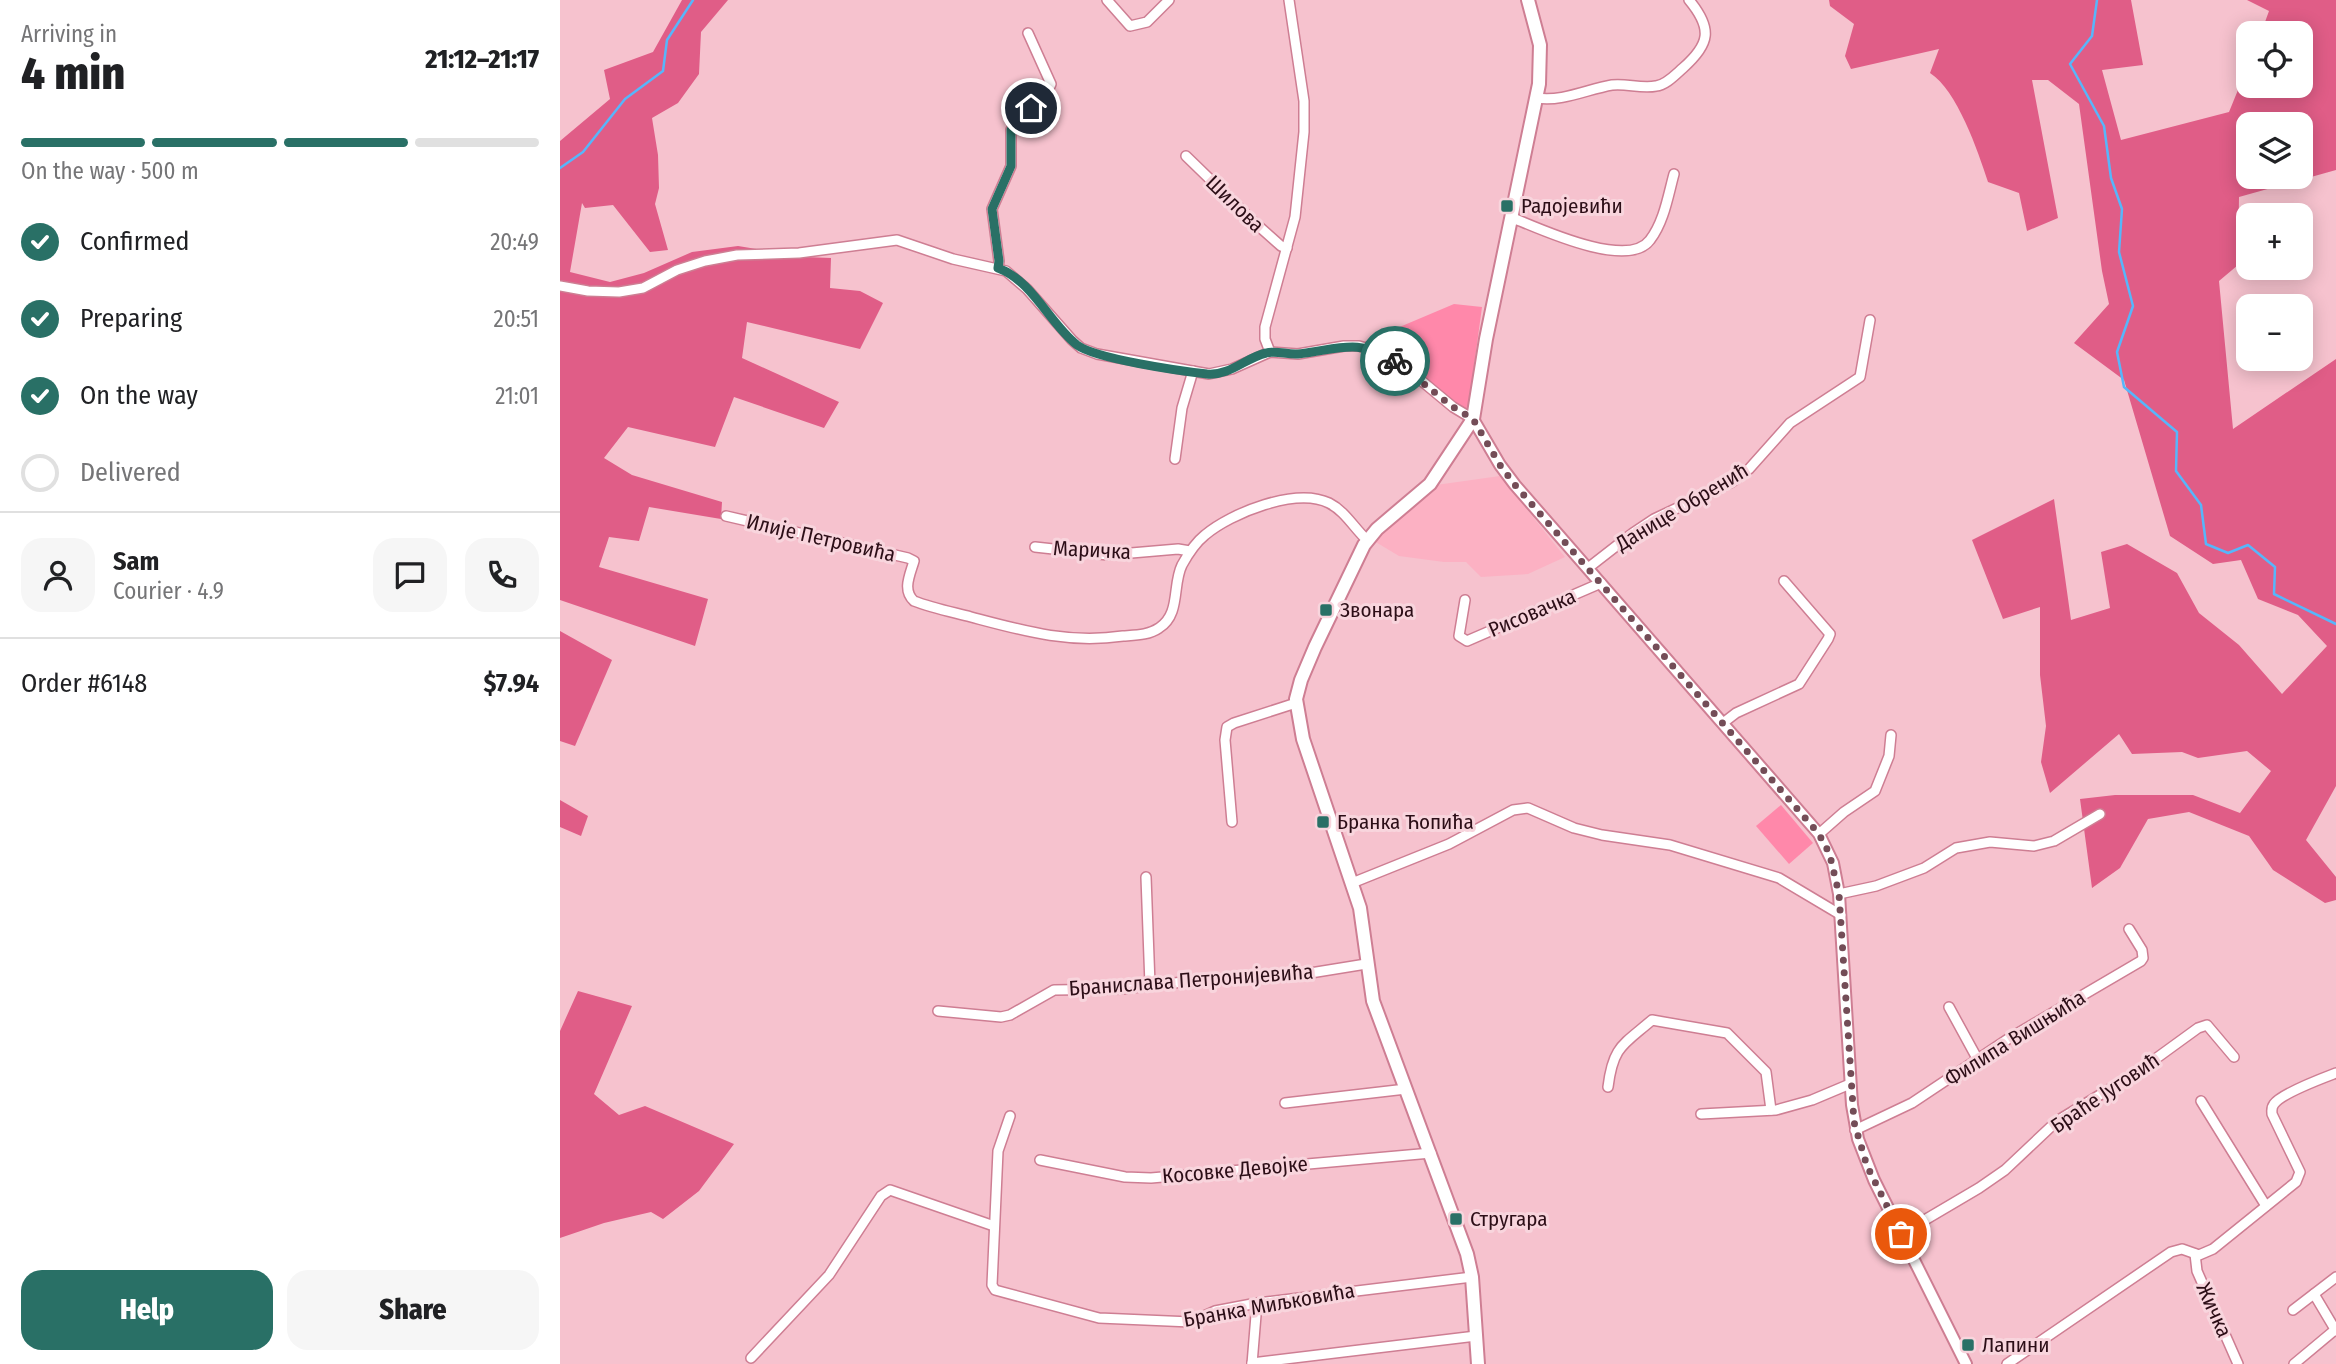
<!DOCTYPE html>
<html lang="en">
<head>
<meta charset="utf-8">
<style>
  body { margin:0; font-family:"Fira Sans Condensed",sans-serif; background:#f6f6f6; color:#202124; height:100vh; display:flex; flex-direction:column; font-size:26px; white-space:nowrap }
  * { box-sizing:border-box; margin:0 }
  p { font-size:23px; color:#757577 }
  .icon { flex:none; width:38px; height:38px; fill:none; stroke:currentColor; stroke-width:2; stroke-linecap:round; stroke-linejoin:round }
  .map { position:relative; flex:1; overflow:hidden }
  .side { display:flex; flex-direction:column; background:#fff; width:560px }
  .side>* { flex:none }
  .fabs { position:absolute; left:1676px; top:21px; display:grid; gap:14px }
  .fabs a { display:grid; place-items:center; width:77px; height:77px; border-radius:14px; background:#fff; box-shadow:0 4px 18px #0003; font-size:35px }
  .pin { position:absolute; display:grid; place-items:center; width:60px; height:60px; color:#fff; margin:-30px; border:4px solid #fff; border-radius:50%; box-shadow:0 2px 7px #0007 }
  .courier { position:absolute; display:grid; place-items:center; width:70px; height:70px; margin:-35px; border:5px solid #297066; border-radius:50%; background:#fff; color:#222; box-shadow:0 2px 9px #0007 }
  .overview em { font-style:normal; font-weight:800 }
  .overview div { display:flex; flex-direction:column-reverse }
  .overview { display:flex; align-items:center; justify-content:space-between; height:119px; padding:0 21px }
  h1 { font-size:46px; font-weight:800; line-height:52px }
  .bar { display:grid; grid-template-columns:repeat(4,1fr); gap:10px 7px; align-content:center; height:84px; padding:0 21px }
  .bar i { height:9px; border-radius:5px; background:#e0e0e0 }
  .bar .on { background:#297066 }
  .bar p { grid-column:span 4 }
  .line { display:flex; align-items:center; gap:18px; padding:0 21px; border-top:2px solid #e0e0e0 }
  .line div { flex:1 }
  .round { display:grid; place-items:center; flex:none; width:74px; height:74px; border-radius:21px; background:#f6f6f6 }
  ol { padding:0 21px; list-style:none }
  li { display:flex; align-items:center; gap:21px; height:77px }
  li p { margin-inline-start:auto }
  li .icon { padding:7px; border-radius:50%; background:#297066; color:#fff; stroke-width:4 }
  li:last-child { color:#757577 }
  li i { width:38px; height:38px; border:4px solid #e0e0e0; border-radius:50% }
  .cta { display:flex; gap:14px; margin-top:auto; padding:14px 21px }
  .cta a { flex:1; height:80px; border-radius:21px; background:#297066; color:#fff; font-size:28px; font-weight:800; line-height:80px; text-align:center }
  .cta a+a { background:#f6f6f6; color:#202124 }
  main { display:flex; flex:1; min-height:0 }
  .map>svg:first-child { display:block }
  .built { fill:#fcb1c3 }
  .green { fill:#f8a }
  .forest { fill:#e05d87; fill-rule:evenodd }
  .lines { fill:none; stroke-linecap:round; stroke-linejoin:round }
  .stream { stroke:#57b6fb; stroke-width:2.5 }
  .minor-casing { stroke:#ce7e93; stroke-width:12 }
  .tertiary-casing { stroke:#ce7e93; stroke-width:14 }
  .secondary-casing { stroke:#ce7e93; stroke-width:16 }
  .minor { stroke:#fff; stroke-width:9 }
  .tertiary { stroke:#fff; stroke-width:10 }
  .secondary { stroke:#fff; stroke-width:12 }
  .done { stroke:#734d57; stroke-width:7; stroke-dasharray:0 12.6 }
  .route { stroke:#297066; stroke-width:9 }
  .poi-dot { fill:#297066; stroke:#f8d5dd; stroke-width:2.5 }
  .labels { text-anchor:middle; stroke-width:6; stroke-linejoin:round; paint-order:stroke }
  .street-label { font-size:21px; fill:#2c0e17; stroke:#f8d5dd }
  .poi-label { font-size:21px; fill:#2c0e17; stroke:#f8d5dd; text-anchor:start }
</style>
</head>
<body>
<main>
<section class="side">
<div class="overview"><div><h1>4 min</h1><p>Arriving in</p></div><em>21:12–21:17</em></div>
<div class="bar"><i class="on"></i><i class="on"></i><i class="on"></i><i></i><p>On the way · 500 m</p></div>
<ol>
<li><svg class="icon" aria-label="check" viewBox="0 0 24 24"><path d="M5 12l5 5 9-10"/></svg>Confirmed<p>20:49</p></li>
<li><svg class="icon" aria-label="check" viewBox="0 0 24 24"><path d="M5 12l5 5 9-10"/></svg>Preparing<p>20:51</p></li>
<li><svg class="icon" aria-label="check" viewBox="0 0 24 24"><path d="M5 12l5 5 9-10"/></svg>On the way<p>21:01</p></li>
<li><i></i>Delivered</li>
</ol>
<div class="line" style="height:126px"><a class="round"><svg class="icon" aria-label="person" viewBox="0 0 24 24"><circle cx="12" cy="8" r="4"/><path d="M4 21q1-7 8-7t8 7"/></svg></a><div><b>Sam</b><p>Courier · 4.9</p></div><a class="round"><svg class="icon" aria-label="chat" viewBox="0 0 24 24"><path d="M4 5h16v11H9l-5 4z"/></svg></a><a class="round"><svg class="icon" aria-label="phone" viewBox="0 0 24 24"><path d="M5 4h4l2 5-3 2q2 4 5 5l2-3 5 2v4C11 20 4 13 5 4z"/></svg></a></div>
<div class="line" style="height:91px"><div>Order #6148</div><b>$7.94</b></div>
<div class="cta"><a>Help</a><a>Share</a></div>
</section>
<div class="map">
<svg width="1776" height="1364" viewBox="0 0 1776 1364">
  <rect width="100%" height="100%" fill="#f6c2ce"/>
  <!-- built -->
  <path class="built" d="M940 476 1005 557 968 574 921 577 906 562H884L839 556 814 541 876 485Z"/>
  <!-- green -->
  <g class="green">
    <path d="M894 304 922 307 908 411 883 395 858 372 833 356 797 345Z"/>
    <path d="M1221 805 1253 843 1229 864 1196 826Z"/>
  </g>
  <!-- forest -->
  <g class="forest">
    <path d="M122 0H168L141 32 139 74 118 103 92 118 98 155 99 188 95 204 108 250 90 252 53 205 25 208 22 203 10 272 50 282 84 273 132 252 178 246 245 257 271 258 270 288 300 291 323 303 300 349 187 322 182 358 279 402 264 428 174 397 155 447 68 427 44 458 72 475 162 502 161 519 89 507 79 541 49 537 39 567 148 599 135 646 0 600V141L50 99 44 70 93 52Z"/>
    <path d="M1269 0H1571L1583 65 1542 70 1561 140 1669 112 1689 63V86H1741V33H1701L1709 11 1687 0H1776V170L1679 197 1678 265 1659 281 1673 429 1776 359V786L1746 840 1776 877V900L1765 903 1713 870 1689 836 1629 812 1588 819 1560 868 1532 888 1520 799 1555 795H1633L1680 813 1711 771 1687 751 1638 758 1622 752 1572 754 1559 734 1490 793 1481 762 1486 726 1480 675V607L1443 619 1412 540 1494 499 1511 620 1550 608 1541 552 1567 544 1617 573 1639 613 1679 645 1722 694 1767 646 1738 615 1698 599 1681 560 1653 564 1610 536 1564 380 1514 343 1549 304 1542 271 1519 104 1488 80H1472L1498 218 1467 231 1459 193 1428 182C1418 151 1397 90 1370 73L1379 49 1291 69 1285 56 1294 24 1270 6ZM1689 124H1741V177H1689Z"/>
    <path d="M0 631 52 660 15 746 0 741Z"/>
    <path d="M0 800 28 816 21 836 0 827Z"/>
    <path d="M18 991 72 1006 34 1094 59 1115 85 1106 174 1144 139 1191 103 1219 91 1212 44 1223 0 1238V1031Z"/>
  </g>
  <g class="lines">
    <!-- stream -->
    <g class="stream">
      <path d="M1537 0 1532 36 1510 64 1544 126 1551 178 1562 209 1559 252 1573 306 1557 352 1564 387 1617 432 1616 471 1641 505 1646 544 1668 553 1688 545 1715 567 1714 594 1776 624"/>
      <path d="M0 168 23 152 65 99 103 71 107 40 133 0"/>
    </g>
    <!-- minor casing -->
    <g class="minor-casing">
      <g id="minor">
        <path d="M547 0 570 26 587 22 609 0"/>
        <path d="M977 98C1002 102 1028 89 1052 85 1066 83 1081 89 1096 86 1106 85 1115 75 1123 68 1150 44 1153 29 1129 0"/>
        <path d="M626 156 694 222 721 246 727 248"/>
        <path d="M953 218C980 229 1068 270 1090 240 1104 222 1108 196 1114 174"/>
        <path d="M438 268 439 261 432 209 451 166V130L455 123 487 93 491 84 468 33"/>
        <path d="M0 286 28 291 59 292 83 288 117 270 145 261 177 255 239 253 337 240 393 259 446 271 467 289 512 340 521 348 537 354 649 374 672 369 710 352 738 354 784 346H799L825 354 846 368 893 407 913 419"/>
        <path d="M710 352 705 339V327L735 217 744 132V101L729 0"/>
        <path d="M615 459 622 408 633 371"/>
        <path d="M166 516 348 558 354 561C350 575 342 590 354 601 372 608 392 612 411 617 464 631 508 644 563 636 576 635 589 635 599 628 621 614 612 585 622 565 628 554 635 543 645 535 671 513 736 487 769 503 785 511 794 528 807 540"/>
        <path d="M475 547 548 555 618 549 630 551"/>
        <path d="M1028 568 1073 533 1094 519 1172 482 1189 469 1230 423 1300 377 1310 320"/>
        <path d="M905 600 899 636 907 641 1041 583"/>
        <path d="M1163 723 1176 713 1239 684 1268 639 1270 634 1224 581"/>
        <path d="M672 822 665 740 667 727 674 723 736 703"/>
        <path d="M1259 834 1284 812 1315 791 1329 756 1331 735"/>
        <path d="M586 877 590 985"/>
        <path d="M792 883 889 844 953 810 968 808 1014 828 1042 835 1110 845 1219 878 1281 915"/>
        <path d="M1279 894 1316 886 1364 868 1396 848 1430 842 1474 846 1494 841 1540 814"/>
        <path d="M1389 1007 1418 1060"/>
        <path d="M378 1011 441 1017 450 1015 494 990 562 989 623 982 732 976 806 964"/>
        <path d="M1048 1087C1053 1046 1063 1045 1092 1020L1167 1033 1206 1072 1211 1110"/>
        <path d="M1641 1101 1706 1206"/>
        <path d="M725 1103 846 1089"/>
        <path d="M1141 1114 1216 1110 1252 1100 1290 1084"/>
        <path d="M450 1116 438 1151 432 1285 435 1290 539 1318 631 1322 655 1311 697 1303 912 1277"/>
        <path d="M1295 1130 1352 1103 1448 1039 1581 961 1583 958 1582 950 1569 929"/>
        <path d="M480 1160 565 1177 591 1178 871 1153"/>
        <path d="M1341 1234 1419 1188 1445 1170 1497 1121 1576 1073 1638 1028 1647 1025 1674 1057"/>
        <path d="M1635 1254 1637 1271 1678 1364"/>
        <path d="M1754 1294 1776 1331"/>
        <path d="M1733 1310 1776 1277"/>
        <path d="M191 1358 269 1275 321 1196 330 1190 434 1226"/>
        <path d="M692 1363 916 1336"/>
        <path d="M692 1364 697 1303"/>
        <path d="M1447 1364 1611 1252 1622 1249 1639 1255 1653 1249 1736 1182 1740 1172 1712 1114C1712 1110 1711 1108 1714 1104 1722 1093 1763 1078 1776 1073"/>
        <path d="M1734 1364 1776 1329"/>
      </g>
    </g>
    <!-- tertiary casing -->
    <g class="tertiary-casing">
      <path id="tertiary" d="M913 419 940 465 955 485 1259 834 1273 863 1279 894 1292 1105 1298 1139 1314 1180 1406 1364"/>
    </g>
    <!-- secondary casing -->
    <g class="secondary-casing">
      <path id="secondary" d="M918 1364 912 1277 907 1254 813 1001 800 908 743 739 736 699 741 680 755 647 804 545 817 529 870 484 913 419 926 339 979 84 980 45 968 0"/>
    </g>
    <!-- minor -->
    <use href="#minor" class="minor"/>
    <!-- tertiary -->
    <use href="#tertiary" class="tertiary"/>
    <!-- secondary -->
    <use href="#secondary" class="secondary"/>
  </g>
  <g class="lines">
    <!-- done -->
    <path class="done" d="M835 361 893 407 913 419 940 465 955 485 1253 827 1264 842 1270 856 1279 894 1294 1122 1307 1166 1341 1234"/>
    <!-- route -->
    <path class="route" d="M471 108 455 123 451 130V166L432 209 439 261 438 268C473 281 489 323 517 345 536 359 620 371 647 374 670 376 685 358 706 353 717 350 727 355 738 354 778 350 796 337 835 361"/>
  </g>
  <!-- markers -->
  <g class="poi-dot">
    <rect x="940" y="199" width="14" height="14" rx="3.5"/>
    <rect x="759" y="603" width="14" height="14" rx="3.5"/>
    <rect x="756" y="815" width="14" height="14" rx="3.5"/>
    <rect x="889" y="1212" width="14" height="14" rx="3.5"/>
    <rect x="1401" y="1338" width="14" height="14" rx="3.5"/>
  </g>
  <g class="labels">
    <!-- street labels -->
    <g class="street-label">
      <text transform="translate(675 204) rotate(44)" y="7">Шилова</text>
      <text transform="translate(1122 507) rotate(-31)" y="7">Данице Обренић</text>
      <text transform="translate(261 538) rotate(13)" y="7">Илије Петровића</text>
      <text transform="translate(532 550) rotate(3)" y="7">Маричка</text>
      <text transform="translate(972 613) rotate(-23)" y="7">Рисовачка</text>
      <text transform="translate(631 980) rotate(-4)" y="7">Бранислава Петронијевића</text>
      <text transform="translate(1455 1038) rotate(-32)" y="7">Филипа Вишњића</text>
      <text transform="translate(1545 1093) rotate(-34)" y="7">Браће Југовић</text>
      <text transform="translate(675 1170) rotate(-5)" y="7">Косовке Девојке</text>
      <text transform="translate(709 1305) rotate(-10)" y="7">Бранка Миљковића</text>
      <text transform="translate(1654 1310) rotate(66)" y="7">Жичка</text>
    </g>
    <!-- poi labels -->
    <g class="poi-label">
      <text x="961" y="213">Радојевићи</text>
      <text x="780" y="617">Звонара</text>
      <text x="777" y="829">Бранка Ћопића</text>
      <text x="910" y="1226">Стругара</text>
      <text x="1422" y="1352">Лапини</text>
    </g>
  </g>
</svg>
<div class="fabs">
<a><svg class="icon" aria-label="locate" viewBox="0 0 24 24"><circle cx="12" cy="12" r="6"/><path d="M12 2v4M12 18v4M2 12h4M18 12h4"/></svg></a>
<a><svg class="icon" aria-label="layers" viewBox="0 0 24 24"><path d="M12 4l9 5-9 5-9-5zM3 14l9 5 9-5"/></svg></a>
<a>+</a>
<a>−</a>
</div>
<div class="pin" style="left:1341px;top:1234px;background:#ea580c"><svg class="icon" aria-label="bag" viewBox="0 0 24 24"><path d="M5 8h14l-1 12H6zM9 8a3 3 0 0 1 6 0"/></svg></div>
<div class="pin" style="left:471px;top:108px;background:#1f2937"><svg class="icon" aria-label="home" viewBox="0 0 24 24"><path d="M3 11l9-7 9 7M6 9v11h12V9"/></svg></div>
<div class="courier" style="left:835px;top:361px"><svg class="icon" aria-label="bike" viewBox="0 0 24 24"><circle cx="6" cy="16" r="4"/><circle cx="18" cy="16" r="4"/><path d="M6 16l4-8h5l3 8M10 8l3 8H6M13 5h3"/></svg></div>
</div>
</main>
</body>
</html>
